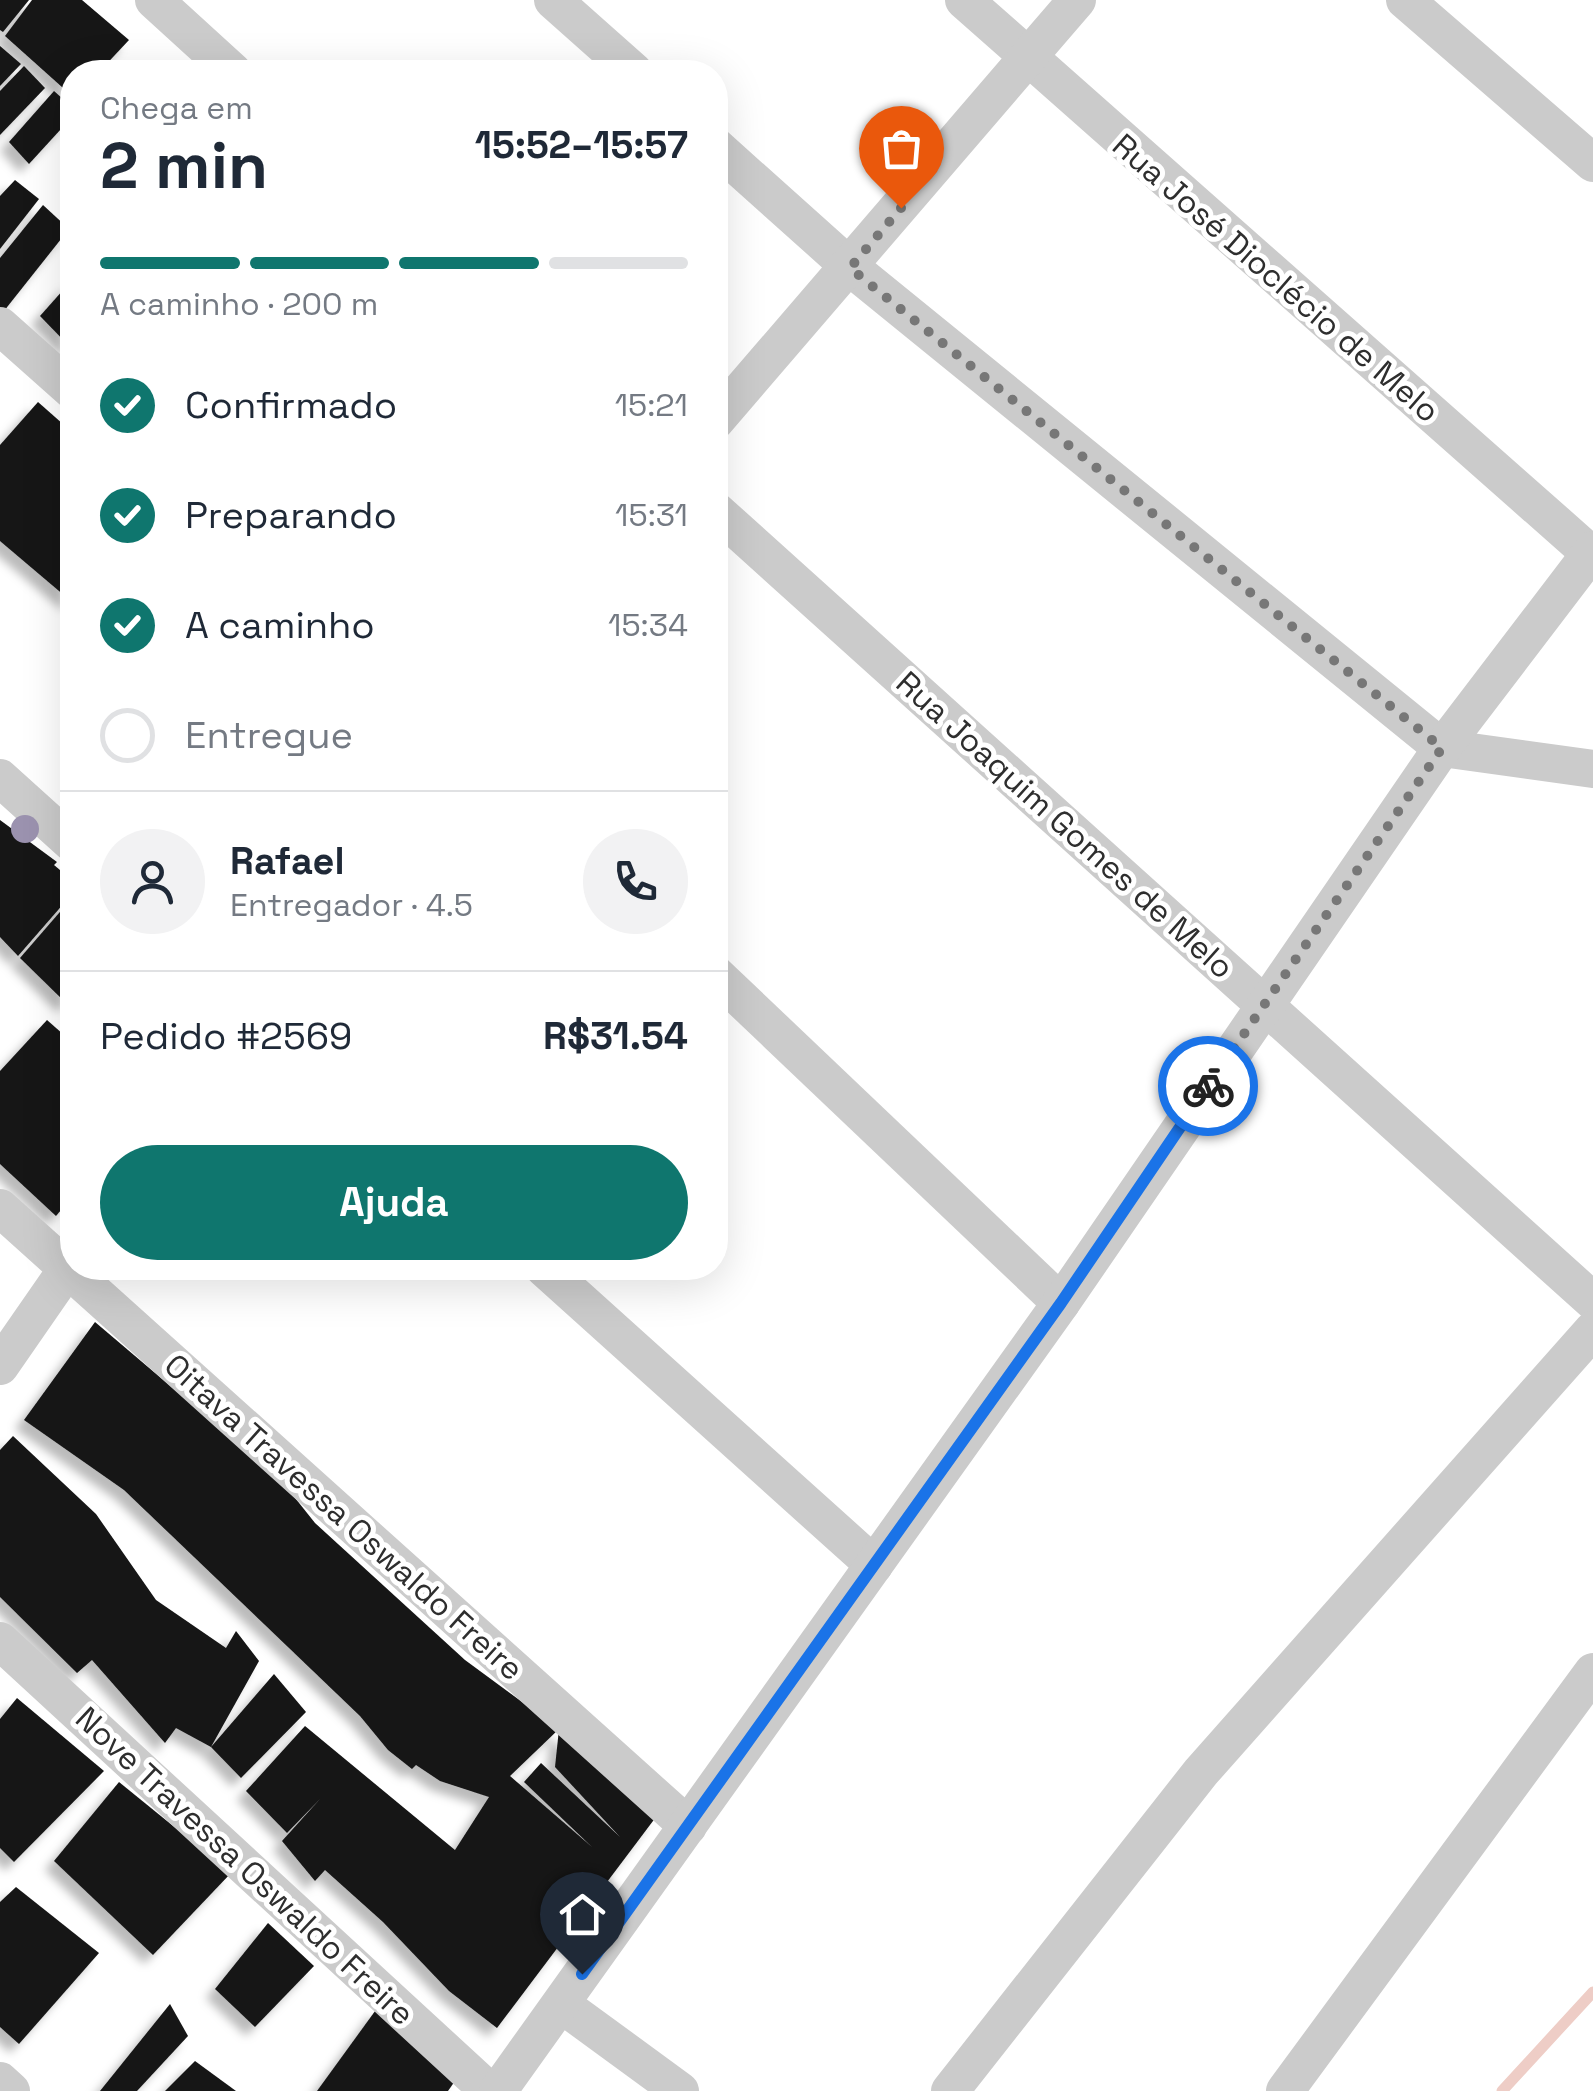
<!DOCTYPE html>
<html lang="pt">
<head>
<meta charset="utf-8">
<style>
  body { margin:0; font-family:"Space Grotesk",sans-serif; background:#f2f2f3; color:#1f2937; height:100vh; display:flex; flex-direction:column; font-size:38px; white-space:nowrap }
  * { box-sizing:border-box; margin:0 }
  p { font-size:32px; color:#747a83 }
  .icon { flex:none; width:55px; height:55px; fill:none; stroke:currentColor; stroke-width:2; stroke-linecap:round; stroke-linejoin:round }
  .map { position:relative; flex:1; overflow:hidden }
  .drawer { position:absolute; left:60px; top:60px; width:668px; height:1220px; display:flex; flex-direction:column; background:#fff; border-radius:40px; box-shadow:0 10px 40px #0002 }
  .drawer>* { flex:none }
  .pin { position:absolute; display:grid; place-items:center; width:85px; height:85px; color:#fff; margin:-102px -42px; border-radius:50% 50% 50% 0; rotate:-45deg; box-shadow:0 0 10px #0007 }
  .pin .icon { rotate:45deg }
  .courier { position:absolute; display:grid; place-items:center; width:100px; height:100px; margin:-50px; border:8px solid #1a73e8; border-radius:50%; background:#fff; color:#222; box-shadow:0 2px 12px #0007 }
  .summary em { font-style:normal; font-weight:600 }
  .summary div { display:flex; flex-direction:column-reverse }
  .summary { display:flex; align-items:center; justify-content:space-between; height:170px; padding:0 40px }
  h1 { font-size:65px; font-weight:600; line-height:75px }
  .bar { display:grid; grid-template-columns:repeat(4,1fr); gap:15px 10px; align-content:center; height:120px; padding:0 40px }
  .bar i { height:12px; border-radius:8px; background:#e0e1e3 }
  .bar .active { background:#0f766e }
  .bar p { grid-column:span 4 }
  .line { display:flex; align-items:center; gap:25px; padding:0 40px; border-top:2px solid #e0e1e3 }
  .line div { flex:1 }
  .round { display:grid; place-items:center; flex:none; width:105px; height:105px; border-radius:52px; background:#f2f2f3 }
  ol { padding:0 40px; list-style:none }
  li { display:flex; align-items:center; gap:30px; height:110px }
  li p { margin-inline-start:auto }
  li .icon { padding:10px; border-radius:50%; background:#0f766e; color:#fff; stroke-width:4 }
  li:last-child { color:#747a83 }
  li i { width:55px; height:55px; border:5px solid #e0e1e3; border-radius:50% }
  .button { display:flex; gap:20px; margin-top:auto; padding:20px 40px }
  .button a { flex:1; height:115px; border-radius:60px; background:#0f766e; color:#fff; font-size:40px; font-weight:600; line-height:115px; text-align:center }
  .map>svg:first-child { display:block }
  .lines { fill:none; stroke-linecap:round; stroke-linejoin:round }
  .stream { stroke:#eecdc6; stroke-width:11 }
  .building { fill:#151515; fill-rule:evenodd; filter:url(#shadow) }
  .minor { stroke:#cbcbcb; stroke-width:38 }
  .tree { fill:#9b92af }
  .done { stroke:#777; stroke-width:10; stroke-dasharray:0 18 }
  .route { stroke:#1a73e8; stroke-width:12 }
  .labels { text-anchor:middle; stroke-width:10; stroke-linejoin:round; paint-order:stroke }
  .street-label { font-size:32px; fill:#2e2e2e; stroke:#fff }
</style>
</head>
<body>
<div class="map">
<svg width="1593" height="2091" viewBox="0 0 1593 2091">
  <defs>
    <filter id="shadow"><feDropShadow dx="-9" dy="9" stdDeviation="5" flood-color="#0004"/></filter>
  </defs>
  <rect width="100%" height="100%" fill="#fff"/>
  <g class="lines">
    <!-- stream -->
    <path class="stream" d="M1502 2091 1593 1992"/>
  </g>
  <!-- building -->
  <g class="building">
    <path d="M0 0H29L3 32 0 30Z"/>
    <path d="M32 0H82L129 40 99 72H72V96L5 36Z"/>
    <path d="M0 46 21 64 0 86Z"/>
    <path d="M24 66 45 88 0 135V91Z"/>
    <path d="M54 91 72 107V117L29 164 9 142Z"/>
    <path d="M15 180 39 199 0 249V196Z"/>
    <path d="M43 205 69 229 0 316V258Z"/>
    <path d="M72 280V349L40 316Z"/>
    <path d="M38 402 72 432V602L0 541V445Z"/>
    <path d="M0 820 57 862 54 865 72 880V894L18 956 0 937Z"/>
    <path d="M72 898V996L66 1003 20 958Z"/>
    <path d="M47 1020 72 1042V1197L56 1216 0 1164V1071Z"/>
    <path d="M95 1322 280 1479 315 1523 465 1660 559 1729 656 1817 497 2028 449 1991 383 1922 325 1870 315 1881 282 1841 320 1799 287 1833 246 1791 305 1726 455 1850 489 1797 440 1781 416 1765 412 1769 388 1750 360 1716 124 1490 24 1420ZM559 1729 555 1767 620 1837 541 1763 524 1782 592 1847 510 1776Z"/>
    <path d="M13 1436 96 1514 156 1600 226 1648 236 1631 259 1661 211 1747 274 1674 306 1712 241 1778 211 1747 176 1728 165 1743 92 1660 77 1673 0 1597V1450Z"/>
    <path d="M17 1698 104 1771 14 1862 0 1848V1719Z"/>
    <path d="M119 1782 231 1873 153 1955 54 1861Z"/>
    <path d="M16 1887 99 1953 19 2044 0 2027V1902Z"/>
    <path d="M268 1923 314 1966 255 2027 215 1989Z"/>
    <path d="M170 2004 188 2036 137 2091H100Z"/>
    <path d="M378 2007 455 2081 448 2091H317Z"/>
    <path d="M195 2061 236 2091H165Z"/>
  </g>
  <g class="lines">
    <!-- minor -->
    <g class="minor">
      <path d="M154 0 233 72"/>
      <path d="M553 0 634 72"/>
      <path d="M964 0 1593 556"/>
      <path d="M1405 0 1593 163"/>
      <path d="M715 146 850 267 1442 748 1593 769"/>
      <path d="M0 326 72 390"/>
      <path d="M715 421 1077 0"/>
      <path d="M715 510 1593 1301"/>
      <path d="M0 778 72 843"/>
      <path d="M715 974 1061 1303"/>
      <path d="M0 1208 688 1826"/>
      <path d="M544 1268 874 1565"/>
      <path d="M0 1366 72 1262"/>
      <path d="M0 1641 489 2091"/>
      <path d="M561 2004 680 2091"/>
      <path d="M0 2081 11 2091"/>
      <path d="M498 2091 1061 1303 1442 748 1593 550"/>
      <path d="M950 2091 1201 1772 1593 1330"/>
      <path d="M1285 2091 1593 1672"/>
    </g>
  </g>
  <!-- trees -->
  <circle class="tree" cx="25" cy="829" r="14"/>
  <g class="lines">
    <!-- done -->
    <path class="done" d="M901 208 850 268 1442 748 1208 1086"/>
    <!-- route -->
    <path class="route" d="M582 1974 1061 1303 1208 1086"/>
  </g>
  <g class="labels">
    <!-- street labels -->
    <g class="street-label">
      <text transform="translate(1276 278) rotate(41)" y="11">Rua José Dioclécio de Melo</text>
      <text transform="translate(1065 825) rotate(42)" y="11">Rua Joaquim Gomes de Melo</text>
      <text transform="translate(344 1517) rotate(42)" y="11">Oitava Travessa Oswaldo Freire</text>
      <text transform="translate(245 1866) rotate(43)" y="11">Nove Travessa Oswaldo Freire</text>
    </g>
  </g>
</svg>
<div class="pin" style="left:901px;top:208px;background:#ea580c"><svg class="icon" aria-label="bag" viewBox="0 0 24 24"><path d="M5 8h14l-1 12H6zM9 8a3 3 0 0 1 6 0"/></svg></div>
<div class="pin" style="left:582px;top:1974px;background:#1f2937"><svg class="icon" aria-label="home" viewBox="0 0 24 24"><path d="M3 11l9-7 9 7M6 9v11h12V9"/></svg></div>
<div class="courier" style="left:1208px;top:1086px"><svg class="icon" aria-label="bike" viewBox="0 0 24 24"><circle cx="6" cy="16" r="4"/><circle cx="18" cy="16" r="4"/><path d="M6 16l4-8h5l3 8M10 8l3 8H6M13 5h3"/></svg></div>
<section class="drawer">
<div class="summary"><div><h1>2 min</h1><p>Chega em</p></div><em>15:52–15:57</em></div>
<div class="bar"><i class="active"></i><i class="active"></i><i class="active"></i><i></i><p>A caminho · 200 m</p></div>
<ol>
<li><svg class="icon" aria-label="check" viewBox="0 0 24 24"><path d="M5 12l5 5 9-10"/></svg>Confirmado<p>15:21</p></li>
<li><svg class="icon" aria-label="check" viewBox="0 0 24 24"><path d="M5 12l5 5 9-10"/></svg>Preparando<p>15:31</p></li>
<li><svg class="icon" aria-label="check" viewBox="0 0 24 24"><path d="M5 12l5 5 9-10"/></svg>A caminho<p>15:34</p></li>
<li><i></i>Entregue</li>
</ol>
<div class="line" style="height:180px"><a class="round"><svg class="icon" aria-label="person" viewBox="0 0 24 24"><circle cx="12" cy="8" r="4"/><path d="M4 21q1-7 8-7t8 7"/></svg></a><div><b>Rafael</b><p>Entregador · 4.5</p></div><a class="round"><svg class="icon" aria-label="phone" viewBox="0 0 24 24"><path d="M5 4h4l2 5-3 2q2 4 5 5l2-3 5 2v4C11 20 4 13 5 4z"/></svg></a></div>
<div class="line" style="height:130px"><div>Pedido #2569</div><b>R$31.54</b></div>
<div class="button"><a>Ajuda</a></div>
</section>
</div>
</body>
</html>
